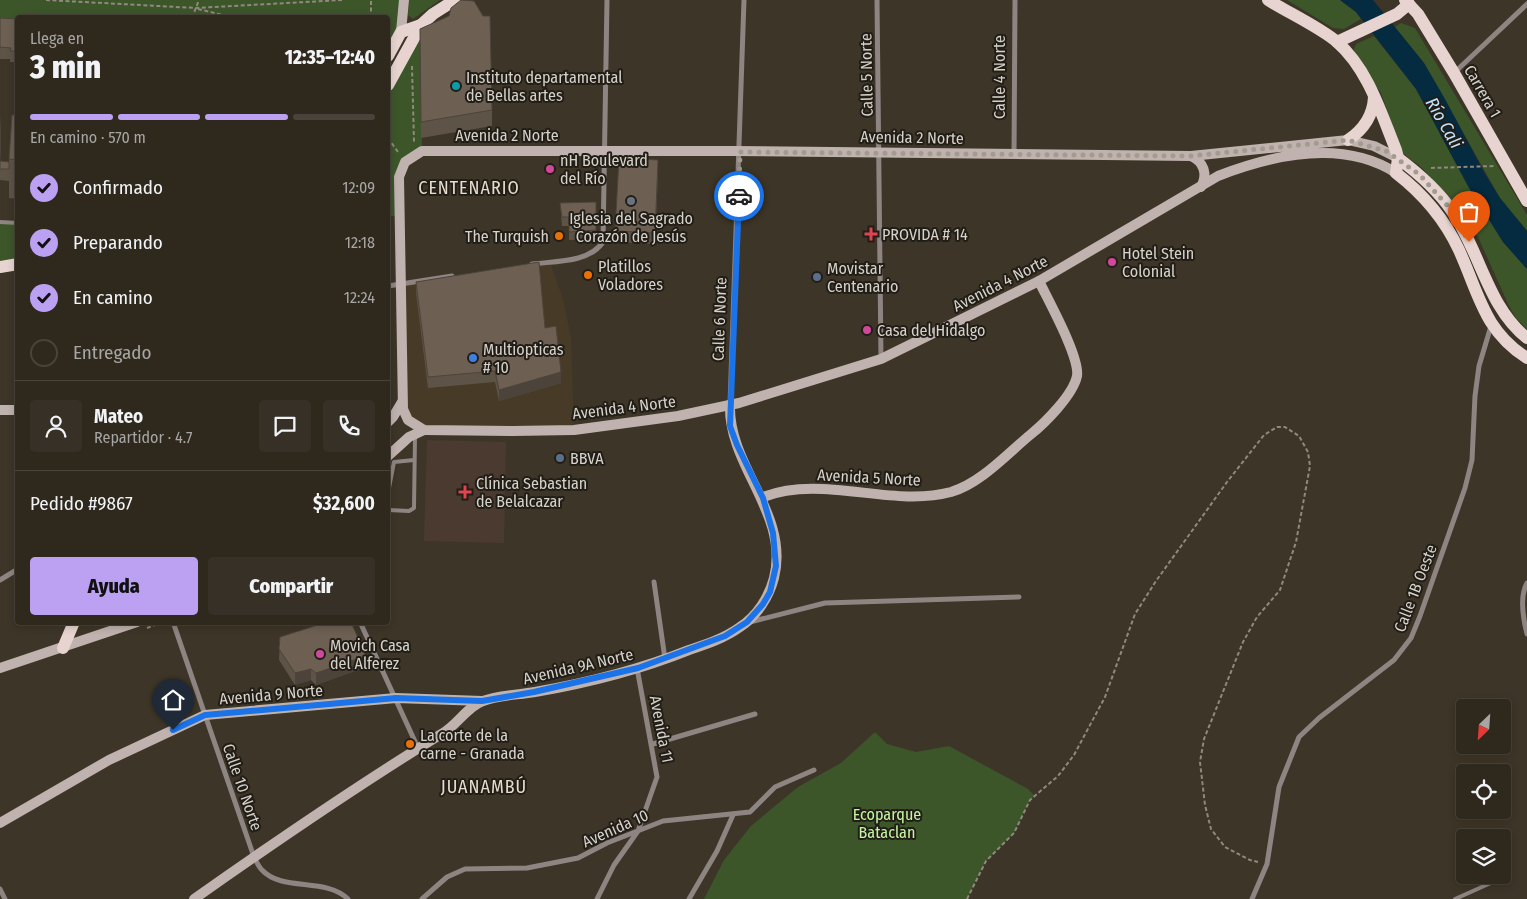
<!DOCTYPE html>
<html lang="es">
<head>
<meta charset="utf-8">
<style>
  body { margin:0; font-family:"Fira Sans Condensed",sans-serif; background:#363026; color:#f1f3f6; height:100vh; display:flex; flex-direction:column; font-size:19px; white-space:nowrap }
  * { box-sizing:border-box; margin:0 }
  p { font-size:16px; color:#a7a6a4 }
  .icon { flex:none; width:28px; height:28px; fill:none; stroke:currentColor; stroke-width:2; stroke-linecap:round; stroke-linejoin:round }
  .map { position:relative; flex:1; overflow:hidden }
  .side { position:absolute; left:15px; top:15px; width:375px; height:610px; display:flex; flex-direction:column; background:#2e281d; border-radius:5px; box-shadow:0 2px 8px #0003,0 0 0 1px #49443b }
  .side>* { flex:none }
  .needle { width:32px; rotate:205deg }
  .tools { position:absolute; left:1456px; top:699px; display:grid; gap:10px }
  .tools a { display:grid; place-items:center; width:55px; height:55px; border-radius:5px; background:#2e281d; box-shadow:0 2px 8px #0003,0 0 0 1px #49443b; font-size:25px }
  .pin { position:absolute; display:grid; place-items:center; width:42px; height:42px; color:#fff; margin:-51px -21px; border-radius:50% 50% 50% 0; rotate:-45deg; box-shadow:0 0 5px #0007 }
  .pin .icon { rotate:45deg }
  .courier { position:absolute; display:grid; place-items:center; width:50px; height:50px; margin:-25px; border:4px solid #1a73e8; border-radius:50%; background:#fff; color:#222; box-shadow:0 1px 6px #0007 }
  .summary em { font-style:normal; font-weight:800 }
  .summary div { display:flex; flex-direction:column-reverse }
  .summary { display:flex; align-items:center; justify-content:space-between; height:85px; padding:0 15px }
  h1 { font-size:32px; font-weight:800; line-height:38px }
  .bar { display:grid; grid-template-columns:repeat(4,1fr); gap:8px 5px; align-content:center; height:60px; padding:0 15px }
  .bar i { height:6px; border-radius:4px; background:#49443b }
  .bar .current { background:#bca0f2 }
  .bar p { grid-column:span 4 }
  .line { display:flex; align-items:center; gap:12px; padding:0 15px; border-top:1px solid #49443b }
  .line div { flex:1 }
  .round { display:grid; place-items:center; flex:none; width:52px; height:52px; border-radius:5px; background:#363026 }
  ol { padding:0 15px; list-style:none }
  li { display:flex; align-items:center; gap:15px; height:55px }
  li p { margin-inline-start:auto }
  li .icon { padding:5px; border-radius:50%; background:#bca0f2; color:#111; stroke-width:4 }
  li:last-child { color:#a7a6a4 }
  li i { width:28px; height:28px; border:2px solid #49443b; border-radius:50% }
  .action { display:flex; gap:10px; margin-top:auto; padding:10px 15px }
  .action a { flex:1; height:58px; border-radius:5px; background:#bca0f2; color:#111; font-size:20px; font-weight:800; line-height:58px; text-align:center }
  .action a+a { background:#363026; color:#f1f3f6 }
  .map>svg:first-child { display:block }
  .built { fill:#473b27 }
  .medical { fill:#4b3a2f }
  .green { fill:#3c562a }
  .water { fill:#042b3f }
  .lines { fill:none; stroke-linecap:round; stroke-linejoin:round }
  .path { stroke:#8f897e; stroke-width:2; stroke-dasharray:4 2.5; stroke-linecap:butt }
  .lane { stroke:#8e8583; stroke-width:4 }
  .street { stroke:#8e8583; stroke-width:5 }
  .secondary { stroke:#c0b2ae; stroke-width:10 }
  .primary { stroke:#e7d4d0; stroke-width:12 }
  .wall { fill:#5e5347 }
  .shaded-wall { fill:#4c433a }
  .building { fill:#6d6053; stroke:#4c433a }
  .done { stroke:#a19b90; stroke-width:5; stroke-dasharray:0 9 }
  .route { stroke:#1a73e8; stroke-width:6 }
  .culture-dot { fill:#0f9aa8; stroke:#211d17; stroke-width:2 }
  .hotel-dot { fill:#d1479c; stroke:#211d17; stroke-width:2 }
  .worship-dot { fill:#6b7280; stroke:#211d17; stroke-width:2 }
  .health-dot { fill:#e0444e; stroke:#211d17; stroke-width:2 }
  .food-dot { fill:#e8710a; stroke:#211d17; stroke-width:2 }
  .service-dot { fill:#5c6f8a; stroke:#211d17; stroke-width:2 }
  .shop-dot { fill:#3f7fe0; stroke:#211d17; stroke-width:2 }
  .labels { text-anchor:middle; stroke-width:4; stroke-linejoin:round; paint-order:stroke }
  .street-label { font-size:16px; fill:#d7d2c9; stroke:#211d17 }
  .poi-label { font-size:16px; fill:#d7d2c9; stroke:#211d17; text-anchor:start }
  .park-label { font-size:16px; fill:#c3f6a1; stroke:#211d17 }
  .water-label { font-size:18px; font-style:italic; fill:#bfe3fa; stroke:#211d17 }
  .neighbourhood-label { font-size:18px; letter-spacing:1px; fill:#e6dccb; stroke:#211d17 }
</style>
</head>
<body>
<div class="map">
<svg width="1527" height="899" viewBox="0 0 1527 899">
  <rect width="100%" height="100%" fill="#3d3527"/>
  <!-- built -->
  <path class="built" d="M550 262 563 299 571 338 574 430H424L408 420 400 284Z"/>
  <!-- medical -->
  <path class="medical" d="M427 440 506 442 504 543 424 541Z"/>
  <!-- green -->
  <g class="green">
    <path d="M0 0H404L401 32 388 56V18H18L17 30H0Z"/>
    <path d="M409 0H440L413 19 408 15Z"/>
    <path d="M1287 0H1340L1356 12 1361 19 1344 29 1333 28Z"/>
    <path d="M1401 23 1415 28 1527 215V231L1500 198 1424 63 1395 27Z"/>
    <path d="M421 25 422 151 406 162 399 216H388V85Z"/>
    <path d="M1374 36 1416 89 1468 186 1503 242 1527 269V329L1516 318 1509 306 1478 237 1459 209 1421 167 1402 153 1381 93 1353 52 1356 44Z"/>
    <path d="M0 222 17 223V264L0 267Z"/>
    <path d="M875 732 887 744 916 752 949 746 1028 789 1035 796 1030 800 1014 833 986 861 967 899H704L724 860 751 826 798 787 841 763Z"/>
  </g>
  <!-- water -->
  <path class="water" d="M1340 0H1373L1424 63 1445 99 1484 172 1500 198 1527 231V269L1503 242 1468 186 1416 89 1356 12Z"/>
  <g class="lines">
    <!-- path -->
    <g class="path">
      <path d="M46 0 196 8 342 0"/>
      <path d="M198 9 235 18"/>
      <path d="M192 18 199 0"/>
      <path d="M371 18V0"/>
      <path d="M412 66 414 142"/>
      <path d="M388 138 398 152"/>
      <path d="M1431 168 1494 166"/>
      <path d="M147 628 163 622"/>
      <path d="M967 899 986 861 1014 833 1030 800 1058 776 1074 755 1105 697 1135 614 1156 581 1227 482 1264 435 1277 427H1285L1299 436 1308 452 1310 466 1296 542 1280 590 1257 617 1243 642 1204 739 1200 762 1205 805 1211 829 1225 847 1250 860 1258 862"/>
    </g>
    <!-- lane -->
    <g class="lane">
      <path d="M0 222 18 223"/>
      <path d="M388 493 394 462 414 460"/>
      <path d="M388 510 409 511 414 508 415 436"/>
      <path d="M1455 899 1504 877"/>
    </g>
    <!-- street -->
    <g class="street">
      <path d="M877 0 881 359"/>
      <path d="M1455 72 1527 4"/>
      <path d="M1014 154 1015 0"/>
      <path d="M532 264C555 261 589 263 603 242L607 0"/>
      <path d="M388 286 452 276"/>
      <path d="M730 404 744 0"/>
      <path d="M0 580 18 569"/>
      <path d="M654 582 665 659"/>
      <path d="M1527 583C1519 597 1523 618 1527 634"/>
      <path d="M173 622 254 857C256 861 259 867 262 870 282 892 326 877 348 899"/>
      <path d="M360 622 418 748"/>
      <path d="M750 622 825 603 1019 597"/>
      <path d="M653 744 755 714"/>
      <path d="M0 889 5 899"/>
      <path d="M422 899 447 877 465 869 527 868 578 858 607 843 663 821 750 812 775 787 814 770"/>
      <path d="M597 899 614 865 638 831 657 777 637 668"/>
      <path d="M689 899 717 851 733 815"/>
      <path d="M1252 899 1267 864 1279 787 1299 737 1319 718 1394 660 1411 638 1420 616 1465 488 1472 460 1475 396 1479 366 1491 326"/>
    </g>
    <!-- secondary -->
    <g class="secondary">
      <path d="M401 32 404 0"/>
      <path d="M1191 156C1204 162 1208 174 1201 187"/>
      <path d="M1396 173C1343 139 1272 155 1218 176L1039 281 881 359 739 403 678 416 574 430 513 431 424 430 408 420 403 409 399 177 405 162 422 151H732L1191 156 1348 140 1374 146 1398 158"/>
      <path d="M0 410H18"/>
      <path d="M388 422 393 417 402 402"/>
      <path d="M388 456 409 437 424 430"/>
      <path d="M763 497C823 474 891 508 951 492 981 483 1007 454 1030 435 1045 423 1073 395 1077 376 1080 357 1048 300 1039 281"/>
      <path d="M0 668 137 622"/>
      <path d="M0 823 109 760 205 715 396 698 482 701"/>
      <path d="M194 899C275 842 358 785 443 733 457 725 468 706 483 701 498 695 518 695 535 692 587 683 639 670 689 650 707 644 725 638 740 627 757 616 769 597 774 578 790 514 728 466 730 405"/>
    </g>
    <!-- primary -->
    <g class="primary">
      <path d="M1268 0C1287 12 1321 28 1337 42 1368 69 1381 113 1396 150L1398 158 1396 173C1422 193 1445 220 1459 250 1479 294 1484 331 1527 358"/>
      <path d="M1405 0 1418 14 1454 73 1527 201"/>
      <path d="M1337 42 1397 14 1409 4"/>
      <path d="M388 56 401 32 421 25"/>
      <path d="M388 85 421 25 433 14 455 0"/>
      <path d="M1348 140C1363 130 1373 116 1374 97"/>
      <path d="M1398 158C1418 173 1437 189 1452 211 1480 251 1488 308 1527 338"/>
      <path d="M0 267 18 264"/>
      <path d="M63 648 74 622"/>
    </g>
  </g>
  <!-- wall -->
  <g class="wall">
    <path d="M0 18 18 19V62H10V59H0Z"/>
    <path d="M420 29 492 110V126L421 138Z"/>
    <path d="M0 113V161L9 162 12 115H18V199L9 198V181L0 180Z"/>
    <path d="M658 172 655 244 615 242V231Z"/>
    <path d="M596 202V239L569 240V226H562L560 203Z"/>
    <path d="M416 282 545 328 561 383 499 401 495 382 428 388 416 293Z"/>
    <path d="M280 637 366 667 316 685 311 680 295 685 279 660Z"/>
  </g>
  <!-- shaded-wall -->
  <g class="shaded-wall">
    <path d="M1 113V152L0 167V128Z"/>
    <path d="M658 160V172L655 244V233Z"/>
    <path d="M561 372V383L499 401V390Z"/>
    <path d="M366 656V667L316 685V673Z"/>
    <path d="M311 669V680L295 685V673Z"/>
  </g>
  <!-- building -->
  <g class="building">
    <path d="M461 0 474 1 483 16H490L492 110 421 122 420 29 449 16 451 8Z"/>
    <path d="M0 18 18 19V51H10L11 48 0 47Z"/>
    <path d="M12 115H18V160L9 159Z"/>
    <path d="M619 158 658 160 655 233 615 231Z"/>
    <path d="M0 161 9 162V169H0Z"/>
    <path d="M596 202V230L569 232V217H562L560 203Z"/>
    <path d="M539 262 545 328 556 326 561 372 499 390 495 371 428 377 416 282Z"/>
    <path d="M327 622H351L366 656 316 673 311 669 295 673 279 649 280 637Z"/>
  </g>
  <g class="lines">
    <!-- done -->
    <path class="done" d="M739 196 740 152 1191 156 1348 140 1386 151 1420 175 1453 212 1469 242"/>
    <!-- route -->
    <path class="route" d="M173 730 205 715 396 698 482 701 534 692 638 668 725 636 747 622 763 604 770 592 776 566 773 533 763 498 737 445 730 426 739 196"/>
  </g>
  <!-- markers -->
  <circle class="culture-dot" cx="456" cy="86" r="5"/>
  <g class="hotel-dot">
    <circle cx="550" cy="169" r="5"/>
    <circle cx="1112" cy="262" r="5"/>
    <circle cx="867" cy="330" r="5"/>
    <circle cx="320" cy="654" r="5"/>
  </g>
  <circle class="worship-dot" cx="631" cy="201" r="5"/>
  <g class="health-dot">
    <path d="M868.5 226.5h5v5h5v5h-5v5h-5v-5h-5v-5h5z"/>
    <path d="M462.5 484.5h5v5h5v5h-5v5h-5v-5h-5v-5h5z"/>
  </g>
  <g class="food-dot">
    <circle cx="559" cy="236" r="5"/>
    <circle cx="588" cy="275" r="5"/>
    <circle cx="410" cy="744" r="5"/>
  </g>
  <g class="service-dot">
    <circle cx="817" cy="277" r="5"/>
    <circle cx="560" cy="458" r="5"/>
  </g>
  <circle class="shop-dot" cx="473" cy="358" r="5"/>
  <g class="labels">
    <!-- street labels -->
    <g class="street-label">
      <text transform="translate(866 75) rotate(-91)" y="6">Calle 5 Norte</text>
      <text transform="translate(999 77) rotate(-90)" y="6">Calle 4 Norte</text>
      <text transform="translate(1483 91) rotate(60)" y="6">Carrera 1</text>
      <text x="507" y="141">Avenida 2 Norte</text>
      <text transform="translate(912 137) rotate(1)" y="6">Avenida 2 Norte</text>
      <text transform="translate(1000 283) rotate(-27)" y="6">Avenida 4 Norte</text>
      <text transform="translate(719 319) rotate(-88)" y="6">Calle 6 Norte</text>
      <text transform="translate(624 407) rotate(-7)" y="6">Avenida 4 Norte</text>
      <text transform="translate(869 477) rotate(3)" y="6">Avenida 5 Norte</text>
      <text transform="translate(1415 588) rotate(-69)" y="6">Calle 1B Oeste</text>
      <text transform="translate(578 666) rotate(-13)" y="6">Avenida 9A Norte</text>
      <text transform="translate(271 694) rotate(-5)" y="6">Avenida 9 Norte</text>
      <text transform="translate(662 729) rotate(79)" y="6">Avenida 11</text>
      <text transform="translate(243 787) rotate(71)" y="6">Calle 10 Norte</text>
      <text transform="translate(615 828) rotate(-24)" y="6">Avenida 10</text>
    </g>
    <!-- poi labels -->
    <g class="poi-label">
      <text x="466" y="83">Instituto departamental<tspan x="466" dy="18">de Bellas artes</tspan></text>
      <text x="560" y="166">nH Boulevard<tspan x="560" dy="18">del Río</tspan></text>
      <text x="631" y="224" text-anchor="middle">Iglesia del Sagrado<tspan x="631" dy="18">Corazón de Jesús</tspan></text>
      <text x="882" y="240">PROVIDA # 14</text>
      <text x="549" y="242" text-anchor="end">The Turquish</text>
      <text x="1122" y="259">Hotel Stein<tspan x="1122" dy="18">Colonial</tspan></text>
      <text x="598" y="272">Platillos<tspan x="598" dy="18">Voladores</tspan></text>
      <text x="827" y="274">Movistar<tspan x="827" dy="18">Centenario</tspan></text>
      <text x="877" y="336">Casa del Hidalgo</text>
      <text x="483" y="355">Multiopticas<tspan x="483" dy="18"># 10</tspan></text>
      <text x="570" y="464">BBVA</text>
      <text x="476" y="489">Clínica Sebastian<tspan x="476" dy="18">de Belalcazar</tspan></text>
      <text x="330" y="651">Movich Casa<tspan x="330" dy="18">del Alferez</tspan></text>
      <text x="420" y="741">La corte de la<tspan x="420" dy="18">carne - Granada</tspan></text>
    </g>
    <!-- park labels -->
    <g class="park-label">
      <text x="887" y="820">Ecoparque<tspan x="887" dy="18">Bataclan</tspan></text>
    </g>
    <!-- water labels -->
    <g class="water-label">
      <text transform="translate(1444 123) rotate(60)" y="6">Río Cali</text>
    </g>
    <!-- neighbourhood labels -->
    <g class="neighbourhood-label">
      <text x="469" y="194">CENTENARIO</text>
      <text x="484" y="793">JUANAMBÚ</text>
    </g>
  </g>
</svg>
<div class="tools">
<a><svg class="needle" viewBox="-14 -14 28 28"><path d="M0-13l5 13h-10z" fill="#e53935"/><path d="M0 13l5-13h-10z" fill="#a7a6a4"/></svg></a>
<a><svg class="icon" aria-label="locate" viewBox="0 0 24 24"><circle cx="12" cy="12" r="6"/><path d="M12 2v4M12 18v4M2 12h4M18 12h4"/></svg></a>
<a><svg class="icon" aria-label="layers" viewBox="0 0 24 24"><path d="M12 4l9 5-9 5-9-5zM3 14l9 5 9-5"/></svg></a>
</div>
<div class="pin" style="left:1469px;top:242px;background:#ea580c"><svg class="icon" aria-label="bag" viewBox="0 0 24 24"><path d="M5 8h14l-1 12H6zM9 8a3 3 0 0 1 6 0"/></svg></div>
<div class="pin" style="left:173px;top:730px;background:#1f2937"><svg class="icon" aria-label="home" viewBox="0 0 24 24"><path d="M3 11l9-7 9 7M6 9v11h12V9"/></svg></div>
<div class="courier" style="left:739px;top:196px"><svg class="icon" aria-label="car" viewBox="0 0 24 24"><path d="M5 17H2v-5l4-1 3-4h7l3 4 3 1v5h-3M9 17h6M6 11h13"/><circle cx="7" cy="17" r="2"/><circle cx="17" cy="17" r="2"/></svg></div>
<section class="side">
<div class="summary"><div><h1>3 min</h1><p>Llega en</p></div><em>12:35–12:40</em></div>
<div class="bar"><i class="current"></i><i class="current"></i><i class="current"></i><i></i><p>En camino · 570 m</p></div>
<ol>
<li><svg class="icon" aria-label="check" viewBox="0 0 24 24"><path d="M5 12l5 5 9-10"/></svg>Confirmado<p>12:09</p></li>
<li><svg class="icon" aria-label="check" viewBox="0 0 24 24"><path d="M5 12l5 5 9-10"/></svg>Preparando<p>12:18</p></li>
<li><svg class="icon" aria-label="check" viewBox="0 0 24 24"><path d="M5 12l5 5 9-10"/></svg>En camino<p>12:24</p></li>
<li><i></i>Entregado</li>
</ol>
<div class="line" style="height:90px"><a class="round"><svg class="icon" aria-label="person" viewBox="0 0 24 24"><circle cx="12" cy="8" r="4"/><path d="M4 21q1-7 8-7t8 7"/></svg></a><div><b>Mateo</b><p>Repartidor · 4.7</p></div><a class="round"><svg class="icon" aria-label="chat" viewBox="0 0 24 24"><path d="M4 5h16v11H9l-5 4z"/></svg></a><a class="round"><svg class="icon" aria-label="phone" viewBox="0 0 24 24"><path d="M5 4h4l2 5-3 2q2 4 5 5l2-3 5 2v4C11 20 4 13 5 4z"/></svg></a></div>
<div class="line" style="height:65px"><div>Pedido #9867</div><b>$32,600</b></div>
<div class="action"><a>Ayuda</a><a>Compartir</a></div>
</section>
</div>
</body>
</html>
